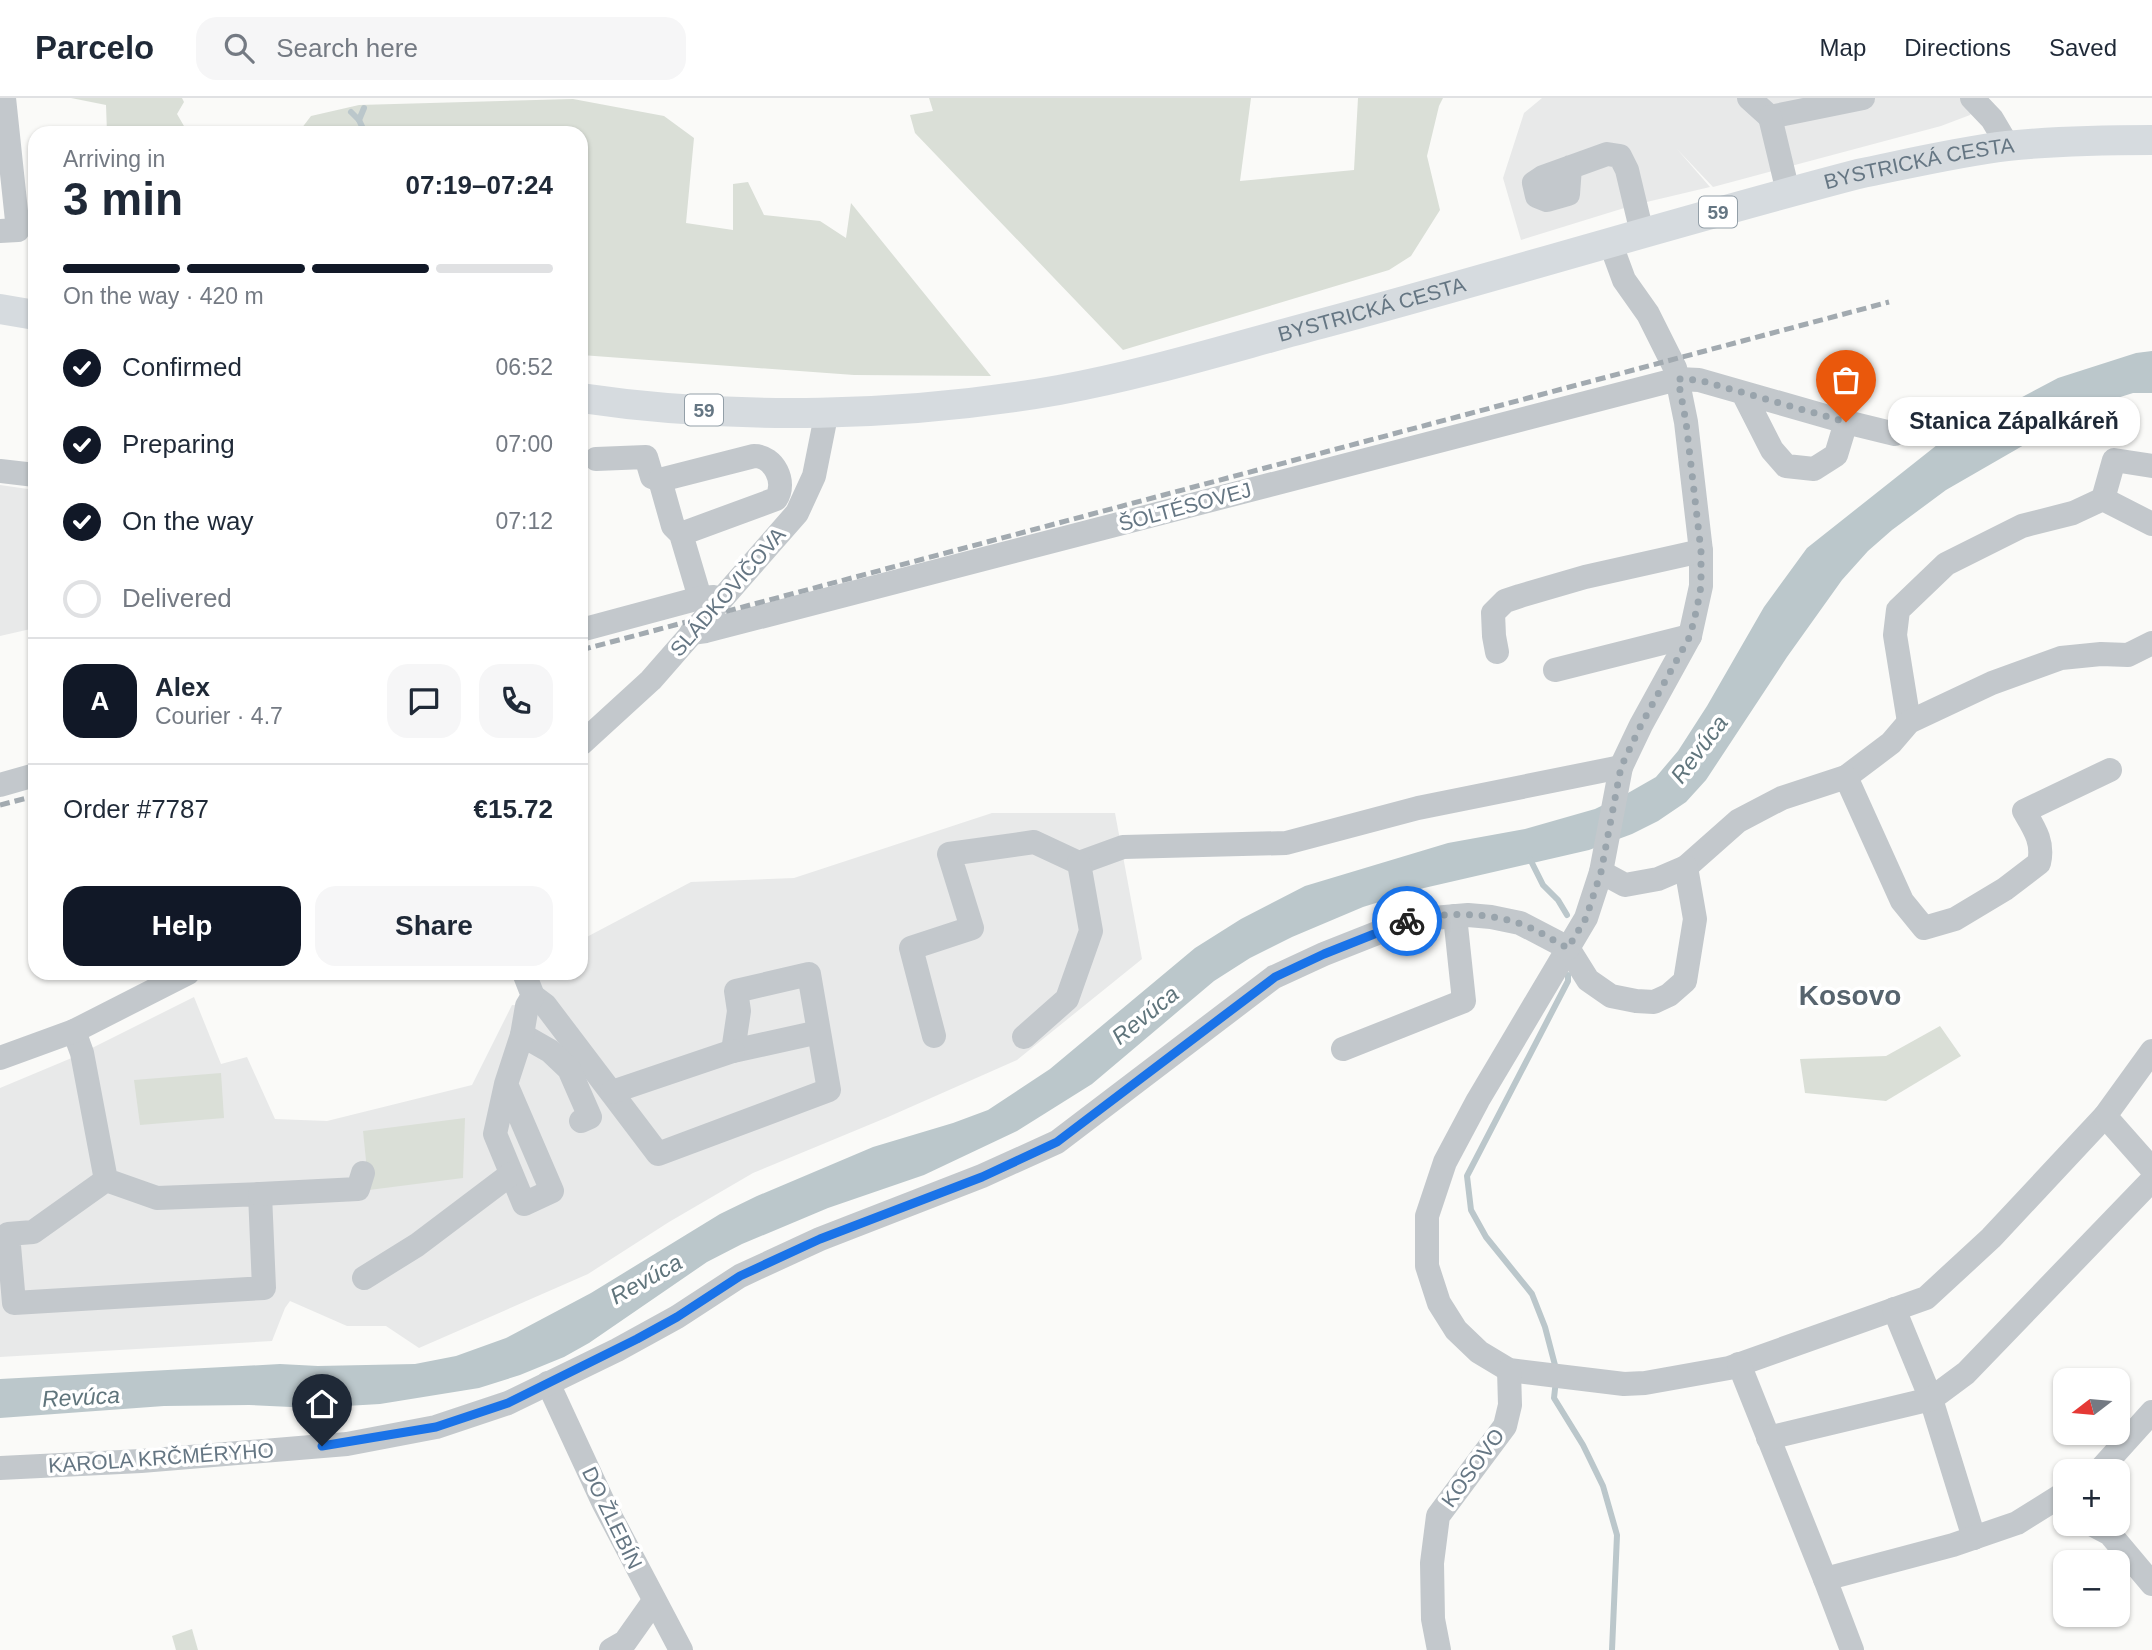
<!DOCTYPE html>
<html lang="en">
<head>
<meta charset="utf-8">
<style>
  body { margin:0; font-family:Helvetica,sans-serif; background:#f6f6f7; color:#1f2937; height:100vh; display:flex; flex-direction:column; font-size:26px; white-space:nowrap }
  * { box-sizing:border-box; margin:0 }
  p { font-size:23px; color:#747a83 }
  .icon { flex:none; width:38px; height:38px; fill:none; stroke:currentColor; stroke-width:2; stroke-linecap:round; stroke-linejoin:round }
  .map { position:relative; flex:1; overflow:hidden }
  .side { position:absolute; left:28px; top:28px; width:560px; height:854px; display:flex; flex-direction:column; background:#fff; border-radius:21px; box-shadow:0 2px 5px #0004 }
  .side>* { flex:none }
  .needle { width:46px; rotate:254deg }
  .tools { position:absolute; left:2053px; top:1270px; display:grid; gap:14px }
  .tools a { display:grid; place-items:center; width:77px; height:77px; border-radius:14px; background:#fff; box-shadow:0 2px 5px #0004; font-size:35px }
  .pin { position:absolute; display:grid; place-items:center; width:60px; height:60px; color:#fff; margin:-72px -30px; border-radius:50% 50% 50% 0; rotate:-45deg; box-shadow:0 0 7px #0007 }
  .pin .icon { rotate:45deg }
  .courier { position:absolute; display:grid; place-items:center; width:70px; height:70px; margin:-35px; border:5px solid #1a73e8; border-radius:50%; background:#fff; color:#222; box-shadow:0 2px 9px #0007 }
  .bubble { position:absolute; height:49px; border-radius:21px; background:#fff; box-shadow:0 2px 5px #0004; font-size:23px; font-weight:700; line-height:49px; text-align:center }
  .head em { font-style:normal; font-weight:700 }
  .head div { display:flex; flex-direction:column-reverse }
  .head { display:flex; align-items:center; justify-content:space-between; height:119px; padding:0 35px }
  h1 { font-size:46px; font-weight:700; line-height:52px }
  .bar { display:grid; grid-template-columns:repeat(4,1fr); gap:10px 7px; align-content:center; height:84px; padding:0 35px }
  .bar i { height:9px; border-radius:5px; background:#e0e1e3 }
  .bar .active { background:#111827 }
  .bar p { grid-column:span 4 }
  .line { display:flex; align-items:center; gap:18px; padding:0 35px; border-top:2px solid #e0e1e3 }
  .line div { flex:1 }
  .round { display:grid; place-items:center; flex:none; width:74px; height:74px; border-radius:21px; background:#f6f6f7 }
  ol { padding:0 35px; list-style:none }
  li { display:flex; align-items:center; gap:21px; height:77px }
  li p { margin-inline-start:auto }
  li .icon { padding:7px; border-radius:50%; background:#111827; color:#fff; stroke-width:4 }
  li:last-child { color:#747a83 }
  li i { width:38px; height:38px; border:4px solid #e0e1e3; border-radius:50% }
  .action { display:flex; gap:14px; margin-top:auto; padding:14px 35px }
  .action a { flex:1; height:80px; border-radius:21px; background:#111827; color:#fff; font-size:28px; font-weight:700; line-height:80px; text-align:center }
  .action a+a { background:#f6f6f7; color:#1f2937 }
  header { display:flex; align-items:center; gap:42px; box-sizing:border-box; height:98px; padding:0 35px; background:#fff; border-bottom:2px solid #e0e1e3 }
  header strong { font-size:33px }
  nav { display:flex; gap:38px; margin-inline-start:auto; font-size:24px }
  .search { width:490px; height:63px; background:#f6f6f7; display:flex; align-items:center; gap:18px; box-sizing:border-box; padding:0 24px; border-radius:21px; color:#747a83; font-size:26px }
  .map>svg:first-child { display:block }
  .built { fill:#e8e9e9 }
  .green { fill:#dadfd7 }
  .water { fill:#bbc7cb }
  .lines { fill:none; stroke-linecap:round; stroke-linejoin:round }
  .stream { stroke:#bbc7cb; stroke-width:6 }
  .minor { stroke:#c3c8cc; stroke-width:24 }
  .major { stroke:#d6dbdf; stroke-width:30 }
  .rail { stroke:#a2aab0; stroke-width:5; stroke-dasharray:10 5; stroke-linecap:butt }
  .done { stroke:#99a4ac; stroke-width:7; stroke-dasharray:0 12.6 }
  .route { stroke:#1a73e8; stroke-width:9 }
  .labels { text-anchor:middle; stroke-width:7; stroke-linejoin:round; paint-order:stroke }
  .shield { fill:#fff; stroke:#939fa8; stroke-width:2 }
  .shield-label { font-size:19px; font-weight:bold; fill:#657683 }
  .street-label { font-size:21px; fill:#657683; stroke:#fff }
  .water-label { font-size:23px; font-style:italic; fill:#60757c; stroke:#fff }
  .district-label { font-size:28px; font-weight:bold; fill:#57646e; stroke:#fff }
</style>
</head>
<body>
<header>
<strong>Parcelo</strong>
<div class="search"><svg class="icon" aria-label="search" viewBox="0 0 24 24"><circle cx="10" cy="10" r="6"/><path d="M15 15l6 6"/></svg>Search here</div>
<nav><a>Map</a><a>Directions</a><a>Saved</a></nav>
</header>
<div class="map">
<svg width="2152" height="1552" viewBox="0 0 2152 1552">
  <rect width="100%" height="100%" fill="#fafaf8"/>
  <!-- built -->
  <g class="built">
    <path d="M1542 0H1983L1970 17 1941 28 1713 89 1677 51 1710 89 1634 107 1521 142 1503 80 1524 15Z"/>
    <path d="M0 387 35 392V530L0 538Z"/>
    <path d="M992 715H1115L1142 861 1017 962 888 1019 753 1075 669 1124 588 1176 419 1250 386 1228H347L290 1203 285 1210 272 1243 0 1259V990L74 959 194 899 221 966 247 959 275 1021 327 1023 472 987 512 907 527 908 538 879 543 875H581V842L691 784 794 780Z"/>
  </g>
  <!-- green -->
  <g class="green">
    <path d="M71 0H182L184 4 177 16 188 35H107L106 7Z"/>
    <path d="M929 0H1251L1240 83 1354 72 1358 0H1443L1439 8 1427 58 1440 112 1411 158 1389 172 1123 252 915 35 910 17 933 13Z"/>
    <path d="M573 1 664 18 694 40 686 125 733 132V86L748 84 764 117 820 123 846 140 851 105 991 278 854 277 581 257V35H298L311 18 359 7Z"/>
    <path d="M1940 928 1961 958 1886 1003 1805 995 1800 961 1886 958Z"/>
    <path d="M221 975 224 1020 140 1027 134 982Z"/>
    <path d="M465 1020 463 1080 369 1092 363 1033Z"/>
    <path d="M192 1531 198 1552H176L172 1538Z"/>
  </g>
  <!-- water -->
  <path class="water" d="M2152 253V295H2133L2092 308 1946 392 1892 432 1868 453 1842 482 1787 559 1706 682 1686 704 1658 723 1632 736 1589 752 1424 790 1363 809 1292 839 1250 860 1214 883 1092 986 1017 1033 924 1077 828 1110 742 1146 707 1164 589 1245 564 1259 520 1277 479 1290 380 1306 312 1310 249 1307 164 1308 0 1320V1281L280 1266 318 1268 415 1266 456 1258 506 1240 591 1195 720 1116 757 1098 873 1049 953 1025 988 1012 1050 971 1195 850 1241 821 1305 788 1448 745 1525 731 1595 711 1628 695 1656 679 1678 653 1707 608 1764 509 1807 450 1937 347 1990 316 2058 280 2136 255Z"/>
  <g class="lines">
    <!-- stream -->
    <g class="stream">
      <path d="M351 14 359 22 365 35"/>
      <path d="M359 22 364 10"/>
      <path d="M1530 761 1543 787 1558 802 1567 817"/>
      <path d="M1556 1271 1545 1229 1532 1196 1486 1139 1471 1112 1467 1078 1568 883V877"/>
      <path d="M1556 1282 1554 1300 1583 1347 1603 1388 1617 1437 1612 1552"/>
    </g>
    <!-- minor -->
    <g class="minor">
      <path d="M1749 0 1770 19 1863 0"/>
      <path d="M1972 0 1992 21 2008 48"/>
      <path d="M1770 19 1788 94"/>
      <path d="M1570 69 1568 96 1547 102 1537 98 1534 85 1543 79 1607 56 1620 58 1627 72 1642 135"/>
      <path d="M0 133 18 132 4 0"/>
      <path d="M1610 144 1624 182 1648 216 1675 270 1686 324 1701 453V488L1690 538 1641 627 1621 669 1601 774 1586 820 1478 1002 1445 1064 1427 1118V1168L1439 1205 1456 1232 1479 1254 1509 1272 1624 1286 1645 1285 1729 1270 1926 1200 1991 1140 2105 1018 2152 953"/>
      <path d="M1846 324 1895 336"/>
      <path d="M596 361 646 359 652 379 660 382"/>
      <path d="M0 373 35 377"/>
      <path d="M2103 401 2114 362 2152 368"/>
      <path d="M681 436 776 401C787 384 774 358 754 358L660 382 673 428 681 436 700 500"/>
      <path d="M581 532 700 500 714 499"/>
      <path d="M691 535 706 533 1678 281 1699 282 1846 324 1836 357 1814 371 1786 368 1772 352 1744 297"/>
      <path d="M1497 554 1494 538 1493 515 1505 503 1520 498 1585 479 1701 453"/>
      <path d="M1555 572 1690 538"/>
      <path d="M1909 624 1895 537 1898 512 1946 466 2022 428 2073 415 2103 401 2152 426"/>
      <path d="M581 646 651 582 797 415 814 378 827 313"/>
      <path d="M1846 679 1891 645 1909 624 1992 585 2061 560 2101 556 2128 557 2152 545"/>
      <path d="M0 687 35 677"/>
      <path d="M1686 769 1738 723 1782 700 1846 679 1902 803 1924 830 1955 821 2005 791 2039 765C2044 744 2034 730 2024 713L2110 672"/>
      <path d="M1568 850 1588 882 1611 898 1636 903 1654 904 1669 897 1685 883 1695 821 1686 769 1658 781 1625 787 1601 774"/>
      <path d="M533 898 545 907 658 1056 829 992 809 876 736 893 739 913 733 953 819 934"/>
      <path d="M74 933 82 955 106 1082 33 1134 8 1136 14 1205 264 1190 260 1096 157 1100 106 1082"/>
      <path d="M522 937 550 953 569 971 590 1019 581 1023"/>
      <path d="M934 938 911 850 972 830 949 756 1034 744 1079 765 1123 749 1286 745 1418 710 1621 669"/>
      <path d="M1024 939 1067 901 1091 833 1079 765"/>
      <path d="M1343 951 1464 903 1455 818"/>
      <path d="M0 960 74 933 188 875"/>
      <path d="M506 986 552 1093 524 1106 495 1036 506 986 522 937 527 908 533 898 524 875"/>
      <path d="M612 994 733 953"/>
      <path d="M2105 1018 2152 1071"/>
      <path d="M260 1096 358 1091 363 1075"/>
      <path d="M364 1180 417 1147 511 1076"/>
      <path d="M1894 1211 1931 1301 1974 1440"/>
      <path d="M1739 1266 1825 1481"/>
      <path d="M548 1285 604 1406 681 1552"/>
      <path d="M1768 1340 1931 1301 1966 1275 2152 1082"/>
      <path d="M0 1370 141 1363 347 1346 436 1329 508 1305 617 1252 677 1219 740 1178 820 1141 982 1078 1057 1044 1274 879 1324 856 1410 822 1468 817 1491 819 1520 825 1568 850"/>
      <path d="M2098 1374 2152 1314"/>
      <path d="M2091 1426 2110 1436 2152 1486"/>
      <path d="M611 1552 625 1544 654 1503"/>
      <path d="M1439 1552 1433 1521 1432 1465 1438 1418 1505 1328 1510 1307 1509 1272"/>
      <path d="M1852 1552 1825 1481 1953 1447 2017 1425 2065 1395"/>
    </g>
    <!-- major -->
    <g class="major">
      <path d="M0 211 35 217"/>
      <path id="s1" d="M581 300C735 323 906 319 1059 292 1147 276 1233 249 1320 226 1500 178 1678 123 1858 76 1907 66 1957 54 2007 48 2055 43 2104 42 2152 42"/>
    </g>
    <!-- rail -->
    <g class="rail">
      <path d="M581 552 1889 204"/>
      <path d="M0 707 35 698"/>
    </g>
  </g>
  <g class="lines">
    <!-- done -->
    <path class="done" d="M1407 823C1442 814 1484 814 1518 825 1535 830 1552 842 1568 850L1586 820 1601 774 1621 669 1641 627 1690 538 1697 510 1701 488V453L1686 324 1678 281 1699 282 1846 324"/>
    <!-- route -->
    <path class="route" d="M322 1348 436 1329 508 1305 637 1241 677 1219 740 1178 820 1141 982 1079 1057 1044 1275 879 1324 856 1407 823"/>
  </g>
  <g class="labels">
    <!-- shield labels -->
    <g class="shield">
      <rect x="1699" y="98.5" width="38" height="31" rx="5"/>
      <rect x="685" y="296.5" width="38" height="31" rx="5"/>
    </g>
    <g class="shield-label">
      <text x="1718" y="121">59</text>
      <text x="704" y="319">59</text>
    </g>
    <!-- street labels -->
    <g class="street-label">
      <text dy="7" stroke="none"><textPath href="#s1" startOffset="1370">BYSTRICKÁ CESTA</textPath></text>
      <text dy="7" stroke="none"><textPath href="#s1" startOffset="803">BYSTRICKÁ CESTA</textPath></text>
      <text transform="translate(1185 409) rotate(-15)" y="7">ŠOLTÉSOVEJ</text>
      <text transform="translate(728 494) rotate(-49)" y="7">SLÁDKOVIČOVA</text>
      <text transform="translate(161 1360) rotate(-4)" y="7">KAROLA KRČMÉRYHO</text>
      <text transform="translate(1473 1370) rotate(-54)" y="7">KOSOVO</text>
      <text transform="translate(612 1420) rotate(64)" y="7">DO ŽLEBÍN</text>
    </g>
    <!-- water labels -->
    <g class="water-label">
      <text transform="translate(1699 651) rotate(-53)" y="8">Revúca</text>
      <text transform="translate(1145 917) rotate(-39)" y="8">Revúca</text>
      <text transform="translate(646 1181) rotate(-29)" y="8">Revúca</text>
      <text transform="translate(81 1299) rotate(-3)" y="8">Revúca</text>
    </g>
    <!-- district labels -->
    <g class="district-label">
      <text x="1850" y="907">Kosovo</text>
    </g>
  </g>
</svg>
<div class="tools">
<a><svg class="needle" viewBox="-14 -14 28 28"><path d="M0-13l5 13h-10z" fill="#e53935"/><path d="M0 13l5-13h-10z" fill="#747a83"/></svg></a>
<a>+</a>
<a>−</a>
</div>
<div class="pin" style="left:1846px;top:324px;background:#ea580c"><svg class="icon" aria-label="bag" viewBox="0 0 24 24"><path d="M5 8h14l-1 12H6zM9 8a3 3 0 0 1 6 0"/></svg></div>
<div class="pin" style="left:322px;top:1348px;background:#1f2937"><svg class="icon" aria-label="home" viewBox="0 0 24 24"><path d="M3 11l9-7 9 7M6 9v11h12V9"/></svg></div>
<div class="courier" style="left:1407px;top:823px"><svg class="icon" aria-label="bike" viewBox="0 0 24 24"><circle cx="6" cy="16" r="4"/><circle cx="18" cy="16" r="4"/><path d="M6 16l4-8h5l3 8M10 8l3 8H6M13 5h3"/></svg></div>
<div class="bubble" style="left:1888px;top:299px;width:252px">Stanica Zápalkáreň</div>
<section class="side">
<div class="head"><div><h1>3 min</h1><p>Arriving in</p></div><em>07:19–07:24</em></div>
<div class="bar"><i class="active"></i><i class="active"></i><i class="active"></i><i></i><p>On the way · 420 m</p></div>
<ol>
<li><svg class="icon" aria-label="check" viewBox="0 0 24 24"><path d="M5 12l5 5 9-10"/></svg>Confirmed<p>06:52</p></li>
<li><svg class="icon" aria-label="check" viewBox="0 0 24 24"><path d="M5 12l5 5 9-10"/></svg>Preparing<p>07:00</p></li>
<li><svg class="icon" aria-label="check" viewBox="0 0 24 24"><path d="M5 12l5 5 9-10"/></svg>On the way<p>07:12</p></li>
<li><i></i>Delivered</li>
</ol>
<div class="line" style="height:126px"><b class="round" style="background:#111827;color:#fff">A</b><div><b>Alex</b><p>Courier · 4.7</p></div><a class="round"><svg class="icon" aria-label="chat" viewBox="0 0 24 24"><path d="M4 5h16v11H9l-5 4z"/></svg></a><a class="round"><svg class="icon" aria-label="phone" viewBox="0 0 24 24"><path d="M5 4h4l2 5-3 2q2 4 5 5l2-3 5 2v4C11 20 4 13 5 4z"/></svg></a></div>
<div class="line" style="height:91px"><div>Order #7787</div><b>€15.72</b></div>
<div class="action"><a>Help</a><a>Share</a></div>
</section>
</div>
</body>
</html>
